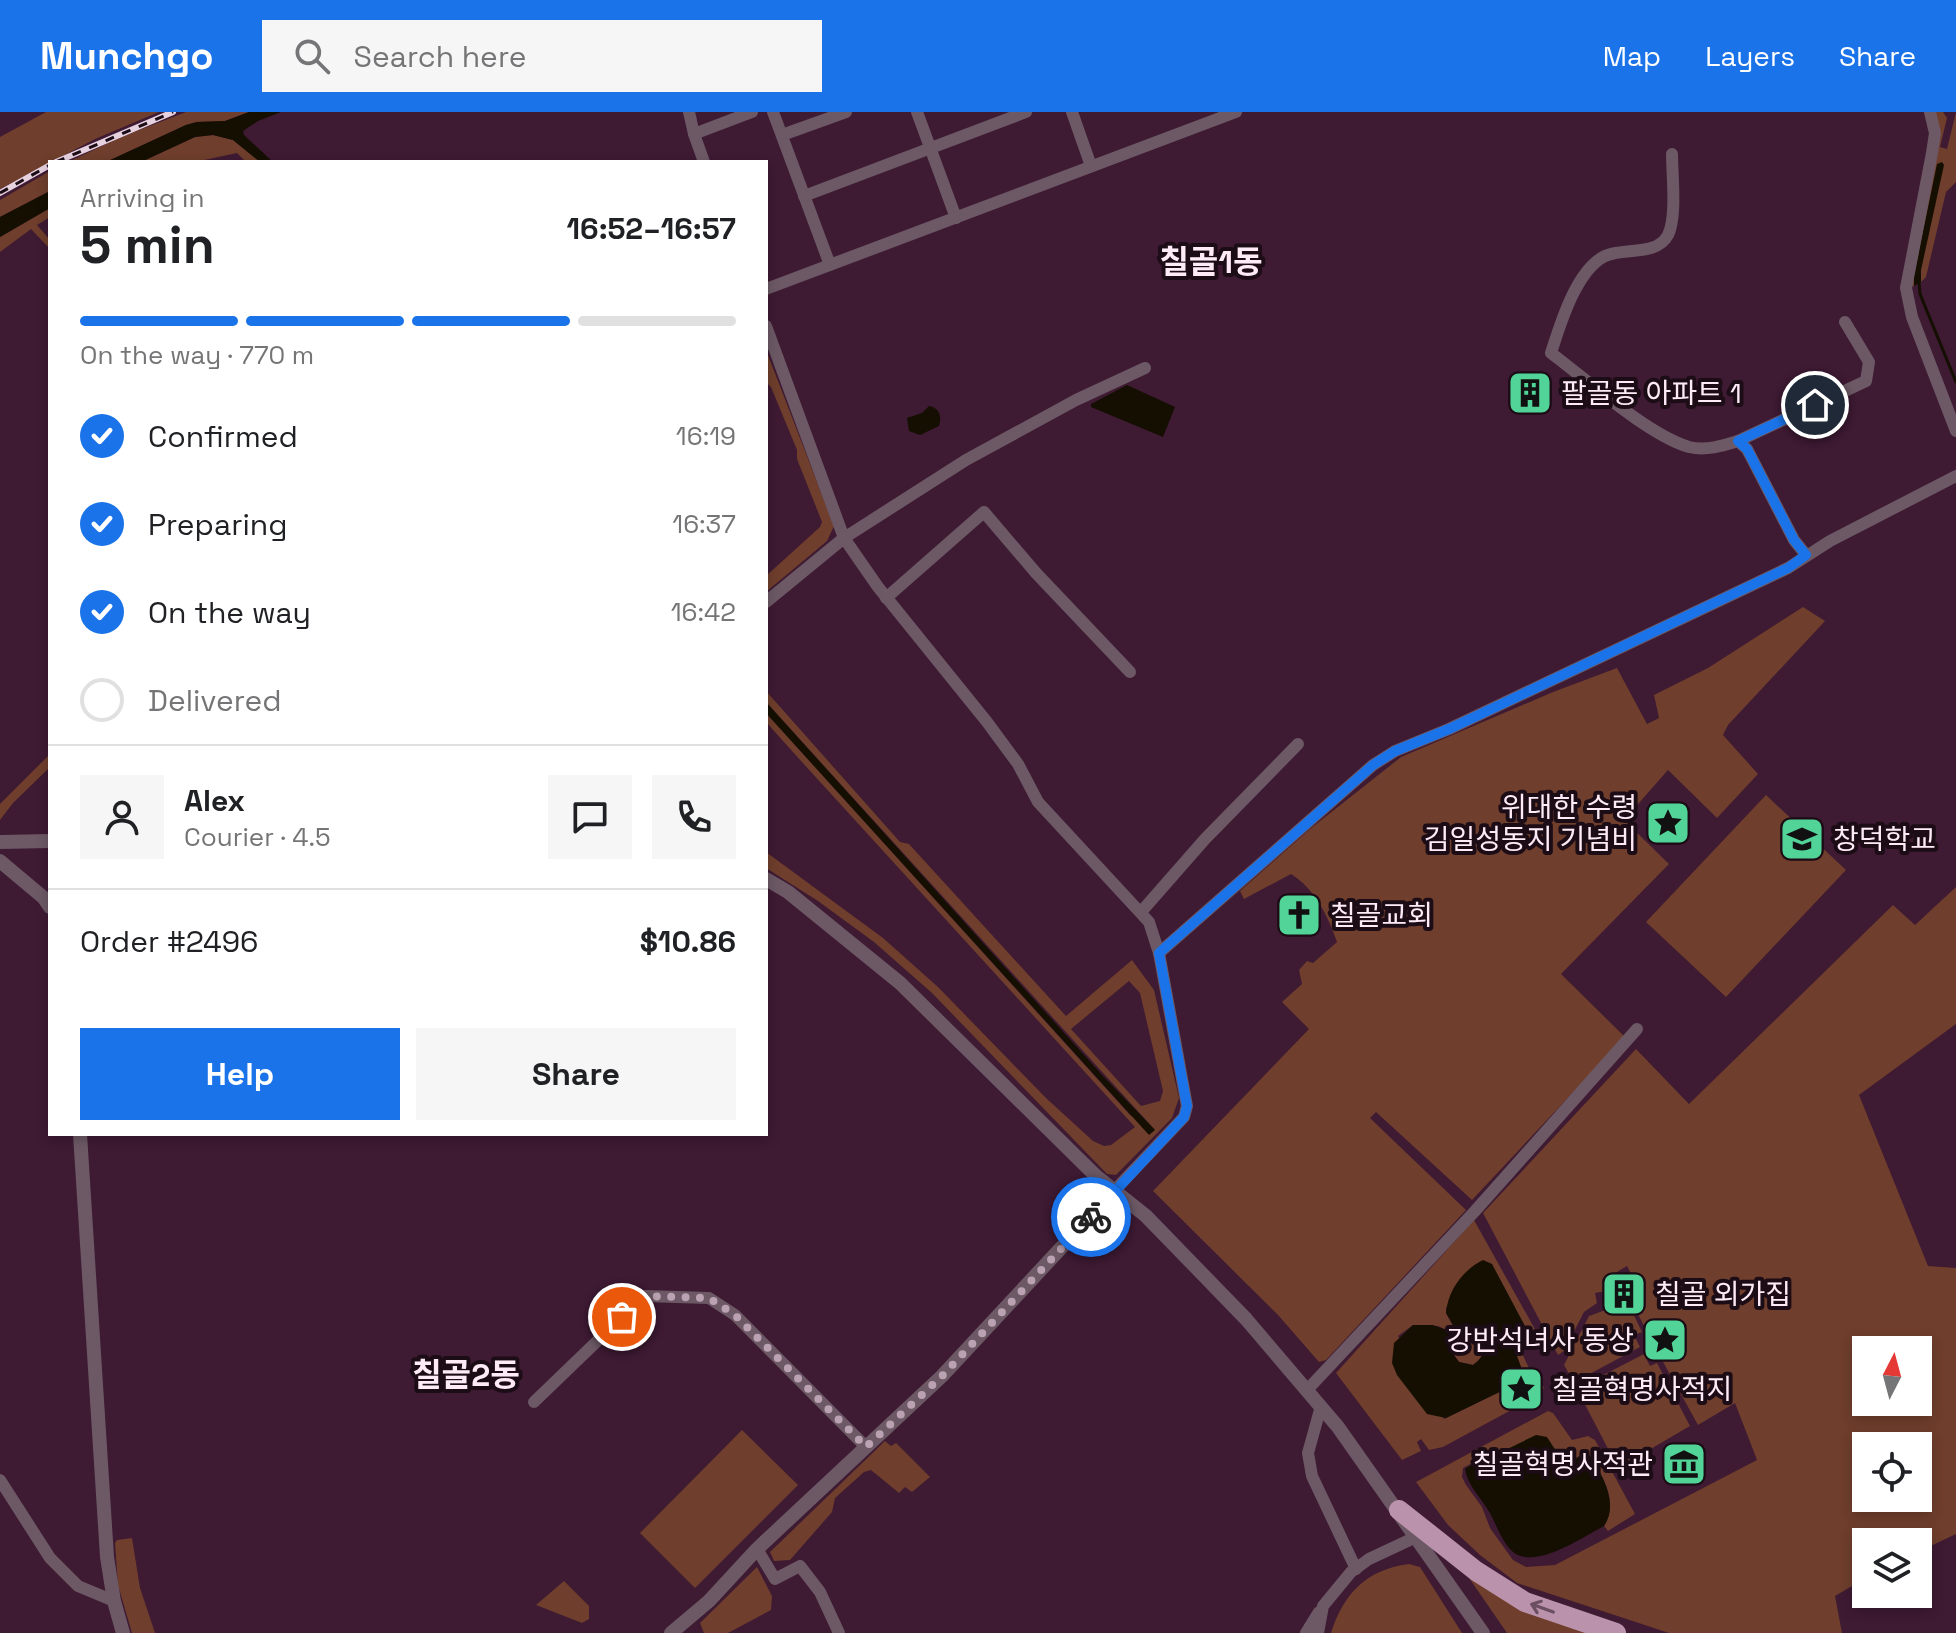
<!DOCTYPE html>
<html lang="en">
<head>
<meta charset="utf-8">
<style>
  body { margin:0; font-family:"Space Grotesk","Noto Sans KR",sans-serif; background:#f6f6f6; color:#202124; height:100vh; display:flex; flex-direction:column; font-size:30px; white-space:nowrap }
  * { box-sizing:border-box; margin:0 }
  p { font-size:26px; color:#757577 }
  .icon { flex:none; width:44px; height:44px; fill:none; stroke:currentColor; stroke-width:2; stroke-linecap:round; stroke-linejoin:round }
  .map { position:relative; flex:1; overflow:hidden }
  .drawer { position:absolute; left:48px; top:48px; width:720px; height:976px; display:flex; flex-direction:column; background:#fff; border-radius:0px; box-shadow:0 4px 12px #0003 }
  .drawer>* { flex:none }
  .needle { width:52px; rotate:6deg }
  .buttons { position:absolute; left:1852px; top:1224px; display:grid; gap:16px }
  .buttons a { display:grid; place-items:center; width:80px; height:80px; border-radius:0px; background:#fff; box-shadow:0 4px 12px #0003; font-size:40px }
  .pin { position:absolute; display:grid; place-items:center; width:68px; height:68px; color:#fff; margin:-34px; border:4px solid #fff; border-radius:50%; box-shadow:0 2px 8px #0007 }
  .courier { position:absolute; display:grid; place-items:center; width:80px; height:80px; margin:-40px; border:6px solid #1a73e8; border-radius:50%; background:#fff; color:#222; box-shadow:0 2px 10px #0007 }
  .head em { font-style:normal; font-weight:700 }
  .head div { display:flex; flex-direction:column-reverse }
  .head { display:flex; align-items:center; justify-content:space-between; height:136px; padding:0 32px }
  h1 { font-size:52px; font-weight:700; line-height:60px }
  .bar { display:grid; grid-template-columns:repeat(4,1fr); gap:12px 8px; align-content:center; height:96px; padding:0 32px }
  .bar i { height:10px; border-radius:6px; background:#e0e0e0 }
  .bar .current { background:#1a73e8 }
  .bar p { grid-column:span 4 }
  .line { display:flex; align-items:center; gap:20px; padding:0 32px; border-top:2px solid #e0e0e0 }
  .line div { flex:1 }
  .round { display:grid; place-items:center; flex:none; width:84px; height:84px; border-radius:0px; background:#f6f6f6 }
  ol { padding:0 32px; list-style:none }
  li { display:flex; align-items:center; gap:24px; height:88px }
  li p { margin-inline-start:auto }
  li .icon { padding:8px; border-radius:50%; background:#1a73e8; color:#fff; stroke-width:4 }
  li:last-child { color:#757577 }
  li i { width:44px; height:44px; border:4px solid #e0e0e0; border-radius:50% }
  .button { display:flex; gap:16px; margin-top:auto; padding:16px 32px }
  .button a { flex:1; height:92px; border-radius:0px; background:#1a73e8; color:#fff; font-size:32px; font-weight:700; line-height:92px; text-align:center }
  .button a+a { background:#f6f6f6; color:#202124 }
  header { display:flex; align-items:center; gap:48px; box-sizing:border-box; height:112px; padding:0 40px; background:#1a73e8; color:#fff }
  header strong { font-size:38px }
  nav { display:flex; gap:44px; margin-inline-start:auto; font-size:28px }
  .search { width:560px; height:72px; background:#f6f6f6; display:flex; align-items:center; gap:20px; box-sizing:border-box; padding:0 28px; border-radius:0px; color:#757577; font-size:30px }
  .map>svg:first-child { display:block }
  .green { fill:#6f3e2c; fill-rule:evenodd }
  .water { fill:#140f00 }
  .lines { fill:none; stroke-linecap:round; stroke-linejoin:round }
  .stream { stroke:#140f00; stroke-width:3 }
  .minor { stroke:#6c5965; stroke-width:12 }
  .tertiary { stroke:#6c5965; stroke-width:14 }
  .trunk { stroke:#bb92ac; stroke-width:20 }
  .rail-casing { stroke:#e6d1df; stroke-width:6 }
  .rail { stroke:#1b0c16; stroke-width:3; stroke-dasharray:9; stroke-linecap:butt }
  .oneway { stroke:#6b4f61 }
  .done { stroke:#bba2b2; stroke-width:8; stroke-dasharray:0 14.4 }
  .route { stroke:#1a73e8; stroke-width:10 }
  .labels { text-anchor:middle; stroke-width:8; stroke-linejoin:round; paint-order:stroke }
  .poi-label { font-size:28px; fill:#feebf7; stroke:#1b0c16; text-anchor:start }
  .quarter-label { font-size:32px; font-weight:bold; fill:#feebf7; stroke:#1b0c16 }
</style>
</head>
<body>
<header>
<strong>Munchgo</strong>
<div class="search"><svg class="icon" aria-label="search" viewBox="0 0 24 24"><circle cx="10" cy="10" r="6"/><path d="M15 15l6 6"/></svg>Search here</div>
<nav><a>Map</a><a>Layers</a><a>Share</a></nav>
</header>
<div class="map">
<svg width="1956" height="1521" viewBox="0 0 1956 1521">
  <rect width="100%" height="100%" fill="#3e1a33"/>
  <!-- green -->
  <g class="green">
    <path d="M46 0H159L95 27 0 77V25Z"/>
    <path d="M186 0H249L225 9 197 10 186 13 106 50H68L121 25Z"/>
    <path d="M1933 0H1943L1947 6 1940 35 1947 37 1956 0V70L1946 80 1926 165 1921 170V158L1914 163V174L1910 175Z"/>
    <path d="M213 23 233 28 260 50H246L237 41 195 50H141L195 25Z"/>
    <path d="M50 59V79L0 105V88Z"/>
    <path d="M50 96V105L37 113 50 128V137L31 117 0 140V125Z"/>
    <path d="M766 238 834 414 827 429 766 480V464L820 415 822 410 797 347V338L771 275 766 270Z"/>
    <path d="M1803 495 1825 509 1728 613 1723 623 1758 662 1717 706 1668 658 1624 708 1669 752 1561 862 1625 925 1472 1088 1376 1000 1370 1006 1466 1098 1326 1248 1319 1250 1278 1203 1153 1079 1309 917 1282 890 1302 872 1299 858 1307 849 1313 851 1337 830C1328 804 1315 777 1291 762L1244 787 1240 779 1310 717 1401 645 1553 580 1617 556 1647 612 1659 606 1654 583 1708 556Z"/>
    <path d="M766 579 900 730 909 732 1066 904 1132 848 1154 878 1179 986 1172 1006 1116 1063 1107 1062 932 881 874 830 818 789 766 756V740L883 826 938 875 1046 986 1093 1029 1104 1034 1111 1033 1135 1015 801 649 766 610V601L1130 1003 1155 1018 766 590ZM1129 869 1140 881 1163 979 1160 989 1141 994 1071 917Z"/>
    <path d="M50 642V655L13 691 0 708V692Z"/>
    <path d="M1766 683 1846 758 1726 885 1646 810Z"/>
    <path d="M1956 775V912L1859 983 1928 1154 1956 1156V1422L1918 1440V1430H1866V1466L1835 1484 1842 1521H1669L1517 1471 1480 1443 1448 1413 1416 1370 1548 1299 1553 1301 1572 1328 1588 1324 1595 1328 1635 1402 1608 1419 1604 1414C1619 1390 1603 1363 1588 1342H1582L1570 1350 1483 1345 1463 1356 1462 1365 1466 1373 1482 1395 1490 1416 1513 1448 1526 1455 1555 1453 1757 1348 1735 1291 1698 1313 1662 1248 1667 1245 1663 1237 1671 1233 1664 1219 1655 1223 1651 1215 1646 1218 1634 1194 1645 1188 1627 1154 1602 1169 1606 1179 1595 1181 1597 1191 1584 1200 1564 1239 1558 1243 1483 1101 1636 937 1689 992 1893 793 1915 813ZM1866 1238H1918V1290H1866ZM1866 1334H1918V1386H1866Z"/>
    <path d="M1474 1108 1541 1228 1521 1239 1535 1269 1544 1275 1541 1282 1443 1335 1429 1338 1421 1327 1417 1330 1421 1339 1402 1348 1336 1261ZM1446 1195 1525 1222 1514 1236 1524 1264 1520 1270 1444 1307 1398 1224 1413 1213 1438 1214 1454 1221 1451 1239 1459 1250 1473 1253C1482 1247 1486 1239 1483 1228L1471 1218 1454 1216 1446 1201Z"/>
    <path d="M1614 1195 1618 1201 1630 1195 1642 1220 1634 1223 1640 1235 1584 1265 1572 1267 1564 1253 1589 1204Z"/>
    <path d="M1644 1242 1650 1254 1657 1251 1690 1314 1618 1356 1579 1281 1584 1273Z"/>
    <path d="M742 1318 798 1373 695 1476 640 1421Z"/>
    <path d="M885 1329 891 1334 896 1331 930 1365 912 1380 905 1375 899 1381 871 1358 864 1360 835 1386 832 1400 790 1448 774 1449 770 1440Z"/>
    <path d="M132 1426 140 1476 155 1521H132L118 1473 115 1431 117 1428Z"/>
    <path d="M1409 1452 1420 1455 1462 1521H1331C1343 1482 1367 1457 1409 1452Z"/>
    <path d="M757 1455 772 1484 771 1498 728 1521H704L700 1511Z"/>
    <path d="M1467 1463 1598 1521H1507Z"/>
    <path d="M564 1469 589 1494V1507L582 1511 536 1493Z"/>
  </g>
  <!-- water -->
  <g class="water">
    <path d="M249 0H281L258 9 243 19 244 23 273 50H260L233 28 213 23 195 25 141 50H106L186 13 197 10 225 9Z"/>
    <path d="M1942 50 1944 53 1921 158V170L1914 174V163L1937 52Z"/>
    <path d="M50 79V96L0 125V105Z"/>
    <path d="M1127 273 1175 295 1163 325 1091 295V292Z"/>
    <path d="M929 294C940 296 942 305 939 314L920 323 909 319 907 306 922 301Z"/>
    <path d="M766 590 1103 964 1155 1018 1149 1023 766 601Z"/>
    <path d="M1483 1148 1492 1152 1526 1216 1525 1222 1514 1236 1524 1263 1520 1270 1446 1306 1427 1302 1397 1263 1392 1251 1394 1231 1413 1213H1433L1454 1221 1451 1239 1459 1250 1473 1253C1482 1247 1486 1239 1483 1228L1472 1218H1456L1446 1201C1448 1178 1463 1158 1483 1148Z"/>
    <path d="M1536 1323 1547 1325 1563 1350H1570L1586 1341 1590 1344C1603 1364 1619 1392 1604 1414 1581 1426 1534 1459 1512 1439 1501 1428 1497 1414 1490 1401 1481 1385 1468 1375 1465 1357L1483 1345 1489 1346Z"/>
  </g>
  <g class="lines">
    <!-- stream -->
    <path class="stream" d="M1919 170 1920 182 1956 270"/>
    <!-- minor -->
    <g class="minor">
      <path d="M689 0 694 22"/>
      <path d="M773 0 830 153"/>
      <path d="M917 0 956 106"/>
      <path d="M1072 0 1091 54"/>
      <path d="M1930 0 1935 21 1932 41 1906 176 1912 205 1956 319"/>
      <path d="M782 23 846 0"/>
      <path d="M1672 42C1672 63 1677 105 1668 123 1656 145 1624 135 1605 144 1576 158 1560 213 1551 241 1587 268 1648 323 1689 335 1706 339 1722 334 1738 329L1747 337 1794 428 1806 443"/>
      <path d="M704 50 694 22 752 0"/>
      <path d="M804 84 1026 0"/>
      <path d="M766 177 1236 0"/>
      <path d="M766 214 844 426 878 475 987 610 1018 652 1038 690 1149 810 1159 841 1187 994 1184 1005 1113 1080"/>
      <path d="M1738 329 1866 269 1869 250 1845 210"/>
      <path d="M886 486 984 400 1036 461 1130 560"/>
      <path d="M766 490 844 426 966 348 1076 288 1145 256"/>
      <path d="M1141 800 1205 727 1298 632"/>
      <path d="M1159 841 1373 653 1395 639 1449 617 1788 456 1830 429 1956 364"/>
      <path d="M1308 1277 1475 1099 1637 917"/>
      <path d="M534 1290 644 1184 709 1186 735 1203 866 1335"/>
      <path d="M1321 1294 1308 1341 1312 1364 1356 1457"/>
      <path d="M0 1368 50 1446 78 1474 114 1489"/>
      <path d="M757 1437 775 1467 800 1454 820 1480 839 1521"/>
      <path d="M1306 1521 1319 1500"/>
      <path d="M1318 1521 1323 1494 1351 1460 1369 1447 1416 1425"/>
    </g>
    <!-- tertiary -->
    <g class="tertiary">
      <path d="M0 730 50 729"/>
      <path d="M0 749 44 786 50 795"/>
      <path d="M766 767 788 780 900 871 1096 1064 1146 1104 1246 1207 1338 1315 1483 1521"/>
      <path d="M80 1022 107 1445 114 1489 123 1521"/>
      <path d="M671 1521 709 1489 757 1437 942 1264 1113 1080"/>
    </g>
    <!-- trunk -->
    <path class="trunk" d="M1399 1398 1476 1459 1525 1490 1616 1521"/>
    <!-- rail casing -->
    <g class="rail-casing">
      <g id="rail">
        <path d="M56 50 173 0"/>
        <path d="M0 81 50 53"/>
      </g>
    </g>
    <!-- rail -->
    <use href="#rail" class="rail"/>
  </g>
  <!-- one-way arrows -->
  <defs><path id="oneway-shaft" d="M-6 0H5M1.5-3L5.5 0L1.5 3" fill="none" stroke-width="1.6" stroke-linecap="round" stroke-linejoin="round" transform="scale(2)"/></defs>
  <use class="oneway" href="#oneway-shaft" transform="translate(1542 1496) rotate(-160)"/>
  <g class="lines">
    <!-- done -->
    <path class="done" d="M622 1205 644 1184 709 1186 735 1203 866 1335 942 1264 1091 1105"/>
    <!-- route -->
    <path class="route" d="M1091 1105 1184 1005 1187 994 1159 841 1373 653 1395 639 1449 617 1788 456 1806 443 1794 428 1747 337 1738 329 1815 293"/>
  </g>
  <!-- icons -->
  <defs>
    <g id="building-square" transform="scale(2.3)"><rect x="-9" y="-9" width="18" height="18" rx="4" fill="#52d397" stroke="#1b0c16"/><path d="M-4-6H4V6H1V3H-1V6H-4ZM-2.5-4.3h1.7v1.8h-1.7ZM.8-4.3h1.7v1.8H.8ZM-2.5-1h1.7V.8h-1.7ZM.8-1h1.7V.8H.8Z" fill="#111"/></g>
    <g id="sight-square" transform="scale(2.3)"><rect x="-9" y="-9" width="18" height="18" rx="4" fill="#52d397" stroke="#1b0c16"/><path d="M0-6L1.8-2.2L6-1.7L2.9 1.2L3.7 5.4L0 3.3L-3.7 5.4L-2.9 1.2L-6-1.7L-1.8-2.2Z" fill="#111"/></g>
    <g id="school-square" transform="scale(2.3)"><rect x="-9" y="-9" width="18" height="18" rx="4" fill="#52d397" stroke="#1b0c16"/><path d="M0-5L7-2L0 1L-7-2ZM-4 1L0 2.5L4 1V4Q0 6-4 4Z" fill="#111"/></g>
    <g id="church-square" transform="scale(2.3)"><rect x="-9" y="-9" width="18" height="18" rx="4" fill="#52d397" stroke="#1b0c16"/><path d="M-1.2-6h2.4v3.5h3.3v2.4h-3.3V6h-2.4V-.1h-3.3v-2.4h3.3Z" fill="#111"/></g>
    <g id="museum-square" transform="scale(2.3)"><rect x="-9" y="-9" width="18" height="18" rx="4" fill="#52d397" stroke="#1b0c16"/><path d="M0-6L6-3V-2H-6V-3ZM-5-1h2V3h-2ZM-1-1h2V3h-2ZM3-1h2V3H3ZM-6 4H6V6H-6Z" fill="#111"/></g>
  </defs>
  <g fill-rule="evenodd">
    <use href="#building-square" x="1530" y="281"/>
    <use href="#sight-square" x="1668" y="711"/>
    <use href="#school-square" x="1802" y="727"/>
    <use href="#church-square" x="1299" y="803"/>
    <use href="#building-square" x="1624" y="1182"/>
    <use href="#sight-square" x="1665" y="1228"/>
    <use href="#sight-square" x="1521" y="1277"/>
    <use href="#museum-square" x="1684" y="1352"/>
  </g>
  <g class="labels">
    <!-- poi labels -->
    <g class="poi-label">
      <text x="1561" y="291">팔골동 아파트 1</text>
      <text x="1637" y="705" text-anchor="end">위대한 수령<tspan x="1637" dy="32">김일성동지 기념비</tspan></text>
      <text x="1833" y="737">창덕학교</text>
      <text x="1330" y="813">칠골교회</text>
      <text x="1655" y="1192">칠골 외가집</text>
      <text x="1634" y="1238" text-anchor="end">강반석녀사 동상</text>
      <text x="1552" y="1287">칠골혁명사적지</text>
      <text x="1653" y="1362" text-anchor="end">칠골혁명사적관</text>
    </g>
    <!-- quarter labels -->
    <g class="quarter-label">
      <text x="1211" y="161">칠골1동</text>
      <text x="466" y="1274">칠골2동</text>
    </g>
  </g>
</svg>
<div class="buttons">
<a><svg class="needle" viewBox="-14 -14 28 28"><path d="M0-13l5 13h-10z" fill="#e53935"/><path d="M0 13l5-13h-10z" fill="#757577"/></svg></a>
<a><svg class="icon" aria-label="locate" viewBox="0 0 24 24"><circle cx="12" cy="12" r="6"/><path d="M12 2v4M12 18v4M2 12h4M18 12h4"/></svg></a>
<a><svg class="icon" aria-label="layers" viewBox="0 0 24 24"><path d="M12 4l9 5-9 5-9-5zM3 14l9 5 9-5"/></svg></a>
</div>
<div class="pin" style="left:622px;top:1205px;background:#ea580c"><svg class="icon" aria-label="bag" viewBox="0 0 24 24"><path d="M5 8h14l-1 12H6zM9 8a3 3 0 0 1 6 0"/></svg></div>
<div class="pin" style="left:1815px;top:293px;background:#1f2937"><svg class="icon" aria-label="home" viewBox="0 0 24 24"><path d="M3 11l9-7 9 7M6 9v11h12V9"/></svg></div>
<div class="courier" style="left:1091px;top:1105px"><svg class="icon" aria-label="bike" viewBox="0 0 24 24"><circle cx="6" cy="16" r="4"/><circle cx="18" cy="16" r="4"/><path d="M6 16l4-8h5l3 8M10 8l3 8H6M13 5h3"/></svg></div>
<section class="drawer">
<div class="head"><div><h1>5 min</h1><p>Arriving in</p></div><em>16:52–16:57</em></div>
<div class="bar"><i class="current"></i><i class="current"></i><i class="current"></i><i></i><p>On the way · 770 m</p></div>
<ol>
<li><svg class="icon" aria-label="check" viewBox="0 0 24 24"><path d="M5 12l5 5 9-10"/></svg>Confirmed<p>16:19</p></li>
<li><svg class="icon" aria-label="check" viewBox="0 0 24 24"><path d="M5 12l5 5 9-10"/></svg>Preparing<p>16:37</p></li>
<li><svg class="icon" aria-label="check" viewBox="0 0 24 24"><path d="M5 12l5 5 9-10"/></svg>On the way<p>16:42</p></li>
<li><i></i>Delivered</li>
</ol>
<div class="line" style="height:144px"><a class="round"><svg class="icon" aria-label="person" viewBox="0 0 24 24"><circle cx="12" cy="8" r="4"/><path d="M4 21q1-7 8-7t8 7"/></svg></a><div><b>Alex</b><p>Courier · 4.5</p></div><a class="round"><svg class="icon" aria-label="chat" viewBox="0 0 24 24"><path d="M4 5h16v11H9l-5 4z"/></svg></a><a class="round"><svg class="icon" aria-label="phone" viewBox="0 0 24 24"><path d="M5 4h4l2 5-3 2q2 4 5 5l2-3 5 2v4C11 20 4 13 5 4z"/></svg></a></div>
<div class="line" style="height:104px"><div>Order #2496</div><b>$10.86</b></div>
<div class="button"><a>Help</a><a>Share</a></div>
</section>
</div>
</body>
</html>
